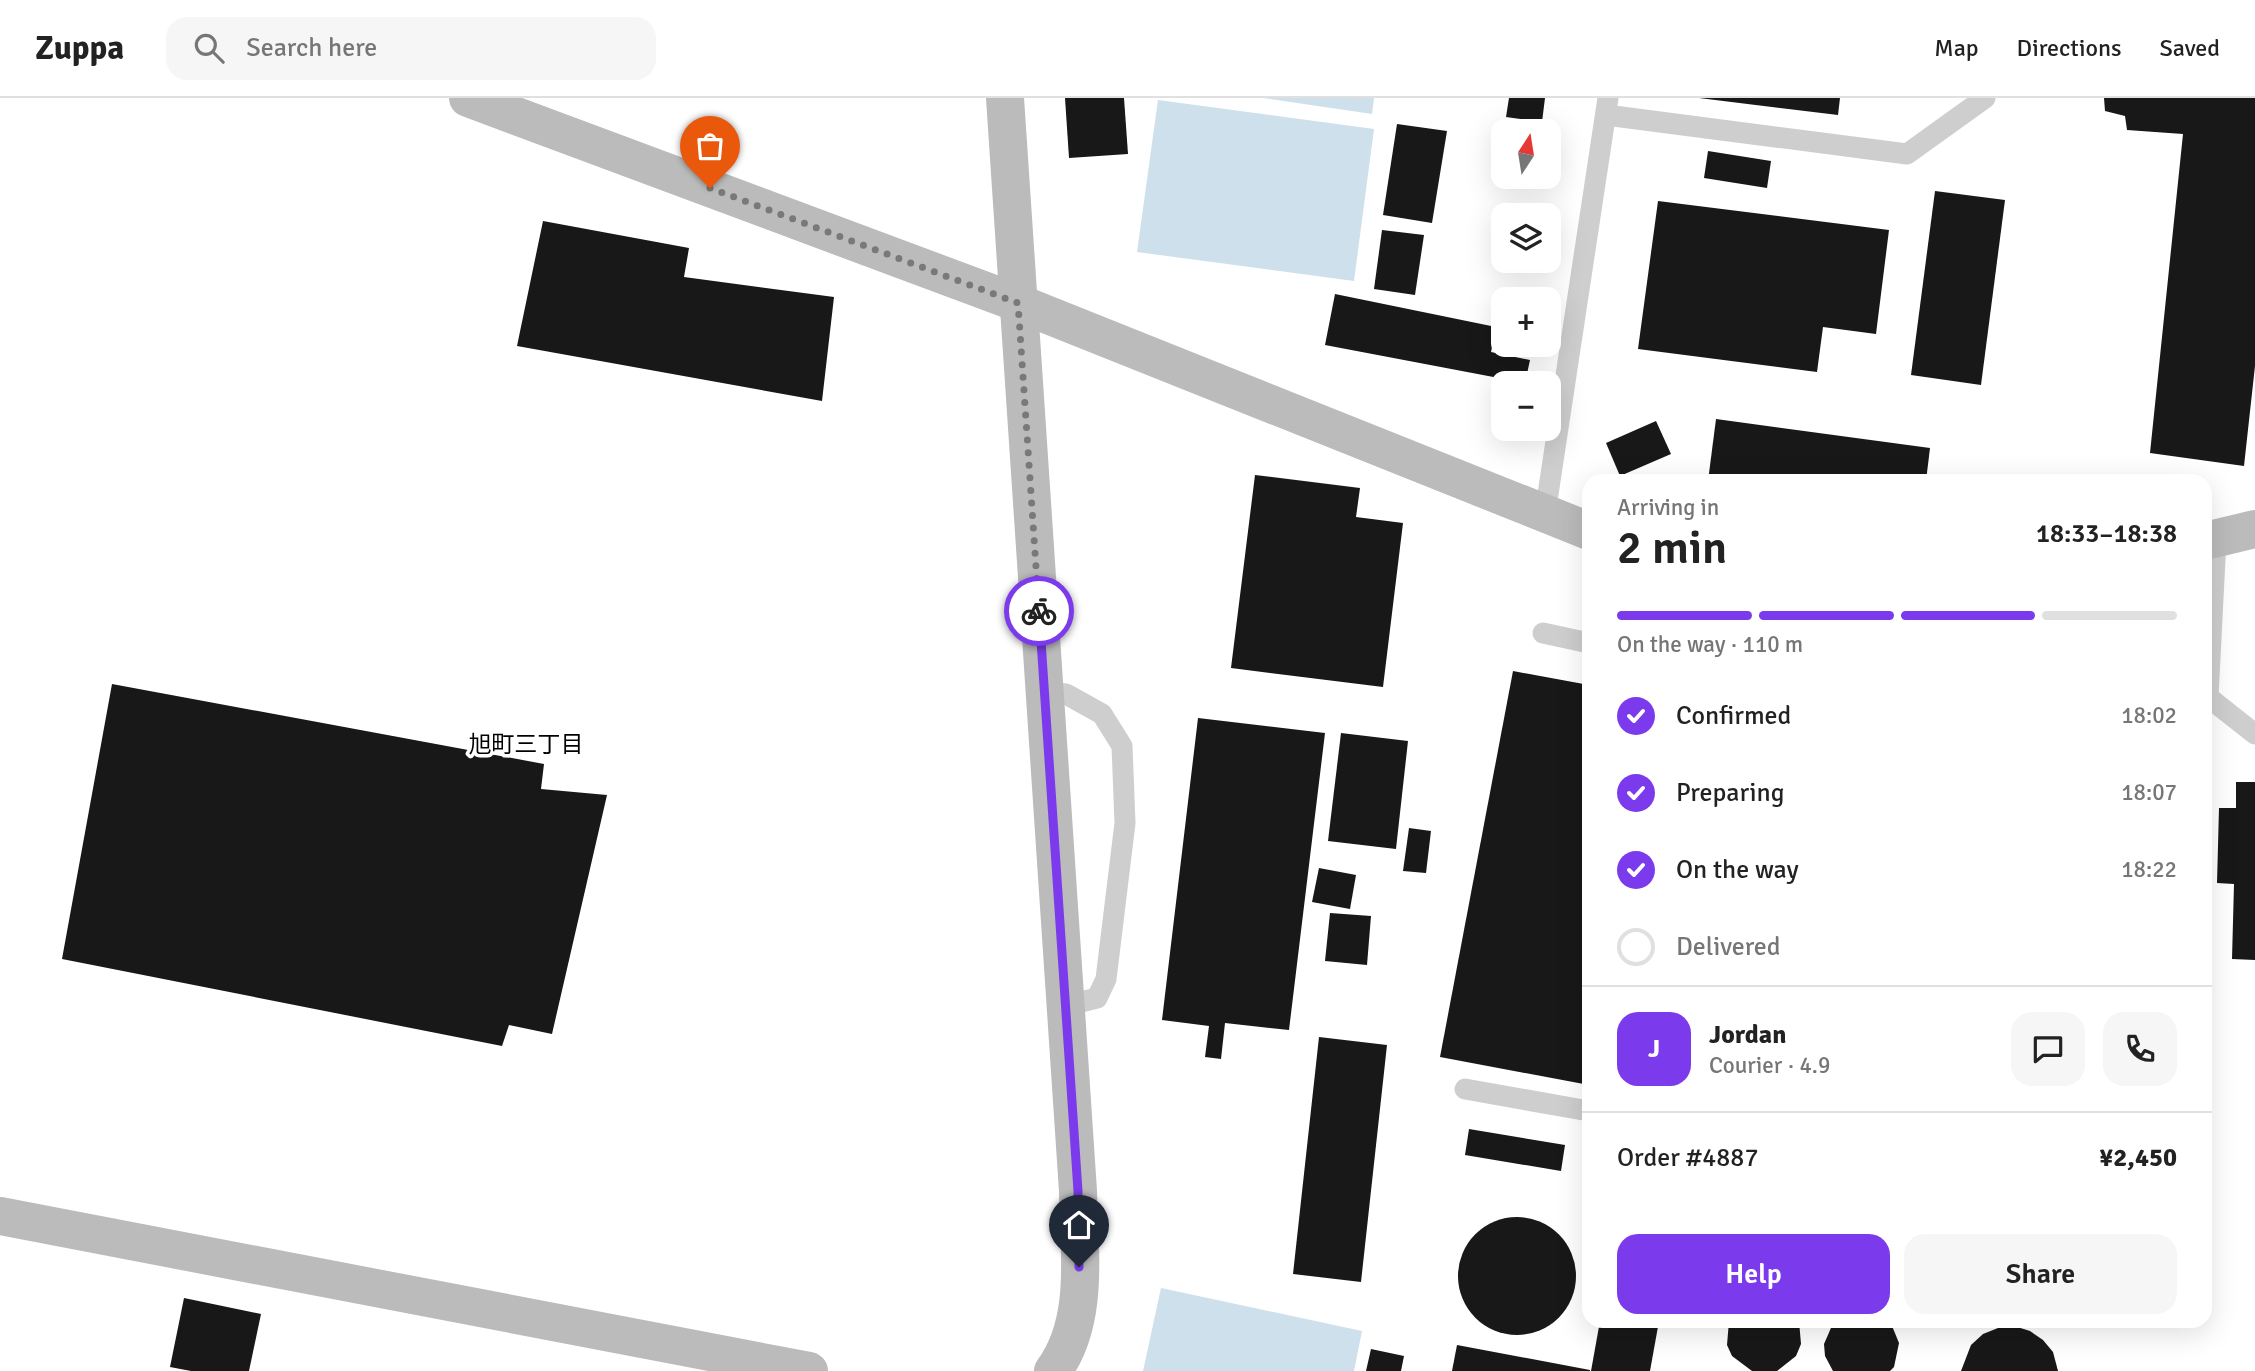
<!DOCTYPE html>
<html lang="en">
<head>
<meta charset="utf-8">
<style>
  body { margin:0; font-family:Signika,"Noto Sans JP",sans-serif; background:#f6f6f6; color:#222; height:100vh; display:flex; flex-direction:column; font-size:26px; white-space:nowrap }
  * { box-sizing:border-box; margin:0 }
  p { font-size:23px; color:#767676 }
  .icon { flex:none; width:38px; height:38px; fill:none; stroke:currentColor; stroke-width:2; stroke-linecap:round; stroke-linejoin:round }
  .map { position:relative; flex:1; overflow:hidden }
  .panel { position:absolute; left:1582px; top:376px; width:630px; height:854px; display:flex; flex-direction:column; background:#fff; border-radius:21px; box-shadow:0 7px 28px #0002 }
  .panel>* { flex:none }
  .needle { width:46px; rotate:12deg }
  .controls { position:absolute; left:1491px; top:21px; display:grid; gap:14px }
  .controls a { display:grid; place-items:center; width:70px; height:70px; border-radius:14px; background:#fff; box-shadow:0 7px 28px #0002; font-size:35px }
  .pin { position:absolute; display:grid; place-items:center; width:60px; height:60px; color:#fff; margin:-72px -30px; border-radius:50% 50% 50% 0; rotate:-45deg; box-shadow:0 0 7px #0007 }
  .pin .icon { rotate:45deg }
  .courier { position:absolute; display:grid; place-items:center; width:70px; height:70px; margin:-35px; border:5px solid #7c3aed; border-radius:50%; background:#fff; color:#222; box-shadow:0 2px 9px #0007 }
  .head em { font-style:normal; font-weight:600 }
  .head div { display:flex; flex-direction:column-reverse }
  .head { display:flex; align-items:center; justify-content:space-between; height:119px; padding:0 35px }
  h1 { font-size:46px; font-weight:600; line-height:52px }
  .bar { display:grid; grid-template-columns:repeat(4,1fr); gap:10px 7px; align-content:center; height:84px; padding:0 35px }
  .bar i { height:9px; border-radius:5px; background:#e0e0e0 }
  .bar .selected { background:#7c3aed }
  .bar p { grid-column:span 4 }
  .line { display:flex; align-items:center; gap:18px; padding:0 35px; border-top:2px solid #e0e0e0 }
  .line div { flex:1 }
  .round { display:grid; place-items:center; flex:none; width:74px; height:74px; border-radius:21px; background:#f6f6f6 }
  ol { padding:0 35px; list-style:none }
  li { display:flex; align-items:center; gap:21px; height:77px }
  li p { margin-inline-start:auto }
  li .icon { padding:7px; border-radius:50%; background:#7c3aed; color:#fff; stroke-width:4 }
  li:last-child { color:#767676 }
  li i { width:38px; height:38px; border:4px solid #e0e0e0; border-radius:50% }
  .primary-button { display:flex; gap:14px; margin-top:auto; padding:14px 35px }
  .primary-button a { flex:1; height:80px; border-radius:21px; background:#7c3aed; color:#fff; font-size:28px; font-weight:600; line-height:80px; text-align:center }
  .primary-button a+a { background:#f6f6f6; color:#222 }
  header { display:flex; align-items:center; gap:42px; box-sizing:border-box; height:98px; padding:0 35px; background:#fff; border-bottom:2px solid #e0e0e0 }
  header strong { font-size:33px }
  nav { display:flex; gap:38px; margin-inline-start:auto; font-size:24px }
  .search { width:490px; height:63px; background:#f6f6f6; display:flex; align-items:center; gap:18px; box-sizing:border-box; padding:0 24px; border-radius:21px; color:#767676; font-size:26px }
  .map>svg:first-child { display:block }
  .water { fill:#cde0ec }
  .building { fill:#181818 }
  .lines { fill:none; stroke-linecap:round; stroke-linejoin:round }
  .lane { stroke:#cecece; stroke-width:21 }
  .secondary { stroke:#bbb; stroke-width:38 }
  .done { stroke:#797979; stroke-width:7; stroke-dasharray:0 12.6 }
  .route { stroke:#7c3aed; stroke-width:9 }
  .labels { text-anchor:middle; stroke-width:7; stroke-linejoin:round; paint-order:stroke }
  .neighbourhood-label { font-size:23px; fill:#000; stroke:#fff }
</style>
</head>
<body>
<header>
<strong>Zuppa</strong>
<div class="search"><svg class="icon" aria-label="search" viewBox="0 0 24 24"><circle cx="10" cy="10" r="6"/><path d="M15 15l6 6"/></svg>Search here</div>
<nav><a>Map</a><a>Directions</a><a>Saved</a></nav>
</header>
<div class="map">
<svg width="2255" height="1273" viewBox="0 0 2255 1273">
  <rect width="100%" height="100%" fill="#fff"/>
  <!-- water -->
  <g class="water">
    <path d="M1263 0H1374L1372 16Z"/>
    <path d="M1158 2 1374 31 1354 183 1137 154Z"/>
    <path d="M1161 1190 1362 1233 1354 1273H1143Z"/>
  </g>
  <!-- building -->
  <g class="building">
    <path d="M1065 0H1124L1128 56 1069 60Z"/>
    <path d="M1509 0H1545L1542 24 1506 19Z"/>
    <path d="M1699 0H1840L1838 17Z"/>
    <path d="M2104 0H2255V268L2244 368 2150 355 2183 36 2127 32 2125 18 2105 13Z"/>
    <path d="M1397 26 1447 33 1432 125 1383 117Z"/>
    <path d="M1708 53 1771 63 1767 90 1704 80Z"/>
    <path d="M1935 93 2005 102 1981 287 1911 277Z"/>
    <path d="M1658 103 1889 132 1876 236 1823 229 1817 274 1638 251Z"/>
    <path d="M543 123 689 150 684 179 834 199 822 303 517 248Z"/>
    <path d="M1382 132 1424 137 1415 197 1374 191Z"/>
    <path d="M1335 196 1496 229 1491 254 1530 262 1525 285 1325 247Z"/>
    <path d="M1716 321 1930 350 1926 383H1708Z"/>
    <path d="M1656 323 1671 356 1620 378 1606 345Z"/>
    <path d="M1255 377 1360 390 1356 419 1403 425 1383 589 1231 570Z"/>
    <path d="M1513 573 1589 587V987L1440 959Z"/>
    <path d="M112 586 544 666 541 691 607 697 552 936 509 927 502 948 62 861Z"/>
    <path d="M1198 620 1325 635 1289 932 1225 925 1221 961 1205 959 1209 928 1162 922Z"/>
    <path d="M1341 635 1408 643 1396 751 1328 743Z"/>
    <path d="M2236 684H2255V862L2232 861 2234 786 2217 785 2219 710H2236Z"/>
    <path d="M1409 730 1431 733 1426 775 1403 773Z"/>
    <path d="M1319 770 1356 777 1350 811 1312 804Z"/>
    <path d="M1330 815 1371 818 1367 867 1325 863Z"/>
    <path d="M1319 939 1387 947 1361 1184 1293 1176Z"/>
    <path d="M1469 1031 1565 1047 1561 1073 1465 1057Z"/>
    <circle cx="1517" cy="1178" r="59"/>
    <path d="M184 1200 261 1216 249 1273H191L170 1269Z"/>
    <path d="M1600 1223H1659L1650 1273H1591Z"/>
    <path d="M1729 1223H1799L1801 1246 1796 1258 1777 1273H1752L1732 1258 1727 1247Z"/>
    <path d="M1834 1223H1890L1899 1245 1894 1269 1890 1273H1833L1825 1258 1824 1246Z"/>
    <path d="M2014 1228 2030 1233 2043 1242 2053 1254 2058 1273H1961L1971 1247 1983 1236 1998 1230Z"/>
    <path d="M1457 1247 1590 1272V1273H1452Z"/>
    <path d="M1371 1251 1404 1258 1401 1273H1366Z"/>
  </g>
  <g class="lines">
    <!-- lane -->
    <g class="lane">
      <path d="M1606 17 1907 56 1985 0"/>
      <path d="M1545 416 1608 0"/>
      <path d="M2216 441 2208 599 2255 636"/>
      <path d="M1543 535 1589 545"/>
      <path d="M1043 594 1066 596 1102 616 1122 648 1125 725 1106 881 1097 900 1065 908"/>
      <path d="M1465 991 1589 1013"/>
    </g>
    <!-- secondary -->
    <g class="secondary">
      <path d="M468 0 1018 205 1589 433"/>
      <path d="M1005 0 1078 1093C1079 1153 1090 1223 1053 1273"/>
      <path d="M2205 443 2255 431"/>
      <path d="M0 1118 809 1273"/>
    </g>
  </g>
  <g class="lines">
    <!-- done -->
    <path class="done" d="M710 90 1018 205 1039 513"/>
    <!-- route -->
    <path class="route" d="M1039 513 1078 1093 1079 1169"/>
  </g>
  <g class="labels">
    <!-- neighbourhood labels -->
    <g class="neighbourhood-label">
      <text x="526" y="654">旭町三丁目</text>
    </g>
  </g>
</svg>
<div class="controls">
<a><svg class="needle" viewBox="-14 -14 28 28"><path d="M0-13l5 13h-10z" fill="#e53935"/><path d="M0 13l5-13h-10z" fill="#767676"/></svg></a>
<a><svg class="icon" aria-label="layers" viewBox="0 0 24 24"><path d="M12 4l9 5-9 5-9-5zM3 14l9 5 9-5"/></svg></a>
<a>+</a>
<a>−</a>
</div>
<div class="pin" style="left:710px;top:90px;background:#ea580c"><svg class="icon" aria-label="bag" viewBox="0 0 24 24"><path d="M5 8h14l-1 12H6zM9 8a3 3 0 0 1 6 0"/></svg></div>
<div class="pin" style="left:1079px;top:1169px;background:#1f2937"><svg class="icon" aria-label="home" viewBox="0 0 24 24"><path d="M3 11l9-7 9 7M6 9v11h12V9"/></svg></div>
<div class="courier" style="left:1039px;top:513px"><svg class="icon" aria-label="bike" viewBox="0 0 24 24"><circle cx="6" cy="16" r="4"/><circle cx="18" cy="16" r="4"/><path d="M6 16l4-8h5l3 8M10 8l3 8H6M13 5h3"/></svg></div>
<section class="panel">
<div class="head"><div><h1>2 min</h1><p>Arriving in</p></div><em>18:33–18:38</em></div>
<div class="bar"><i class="selected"></i><i class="selected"></i><i class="selected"></i><i></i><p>On the way · 110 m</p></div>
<ol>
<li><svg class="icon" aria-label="check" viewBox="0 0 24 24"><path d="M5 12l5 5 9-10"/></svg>Confirmed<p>18:02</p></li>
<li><svg class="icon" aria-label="check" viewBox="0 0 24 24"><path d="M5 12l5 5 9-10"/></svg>Preparing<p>18:07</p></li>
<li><svg class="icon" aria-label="check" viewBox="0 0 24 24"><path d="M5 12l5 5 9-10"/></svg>On the way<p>18:22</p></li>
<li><i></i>Delivered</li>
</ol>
<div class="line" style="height:126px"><b class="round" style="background:#7c3aed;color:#fff">J</b><div><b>Jordan</b><p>Courier · 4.9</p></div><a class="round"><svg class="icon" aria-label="chat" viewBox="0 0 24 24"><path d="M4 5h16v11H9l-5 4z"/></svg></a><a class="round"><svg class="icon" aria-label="phone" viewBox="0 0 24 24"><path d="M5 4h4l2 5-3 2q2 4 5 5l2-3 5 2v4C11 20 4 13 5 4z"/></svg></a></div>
<div class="line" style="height:91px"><div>Order #4887</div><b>¥2,450</b></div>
<div class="primary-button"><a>Help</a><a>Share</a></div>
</section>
</div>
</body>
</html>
